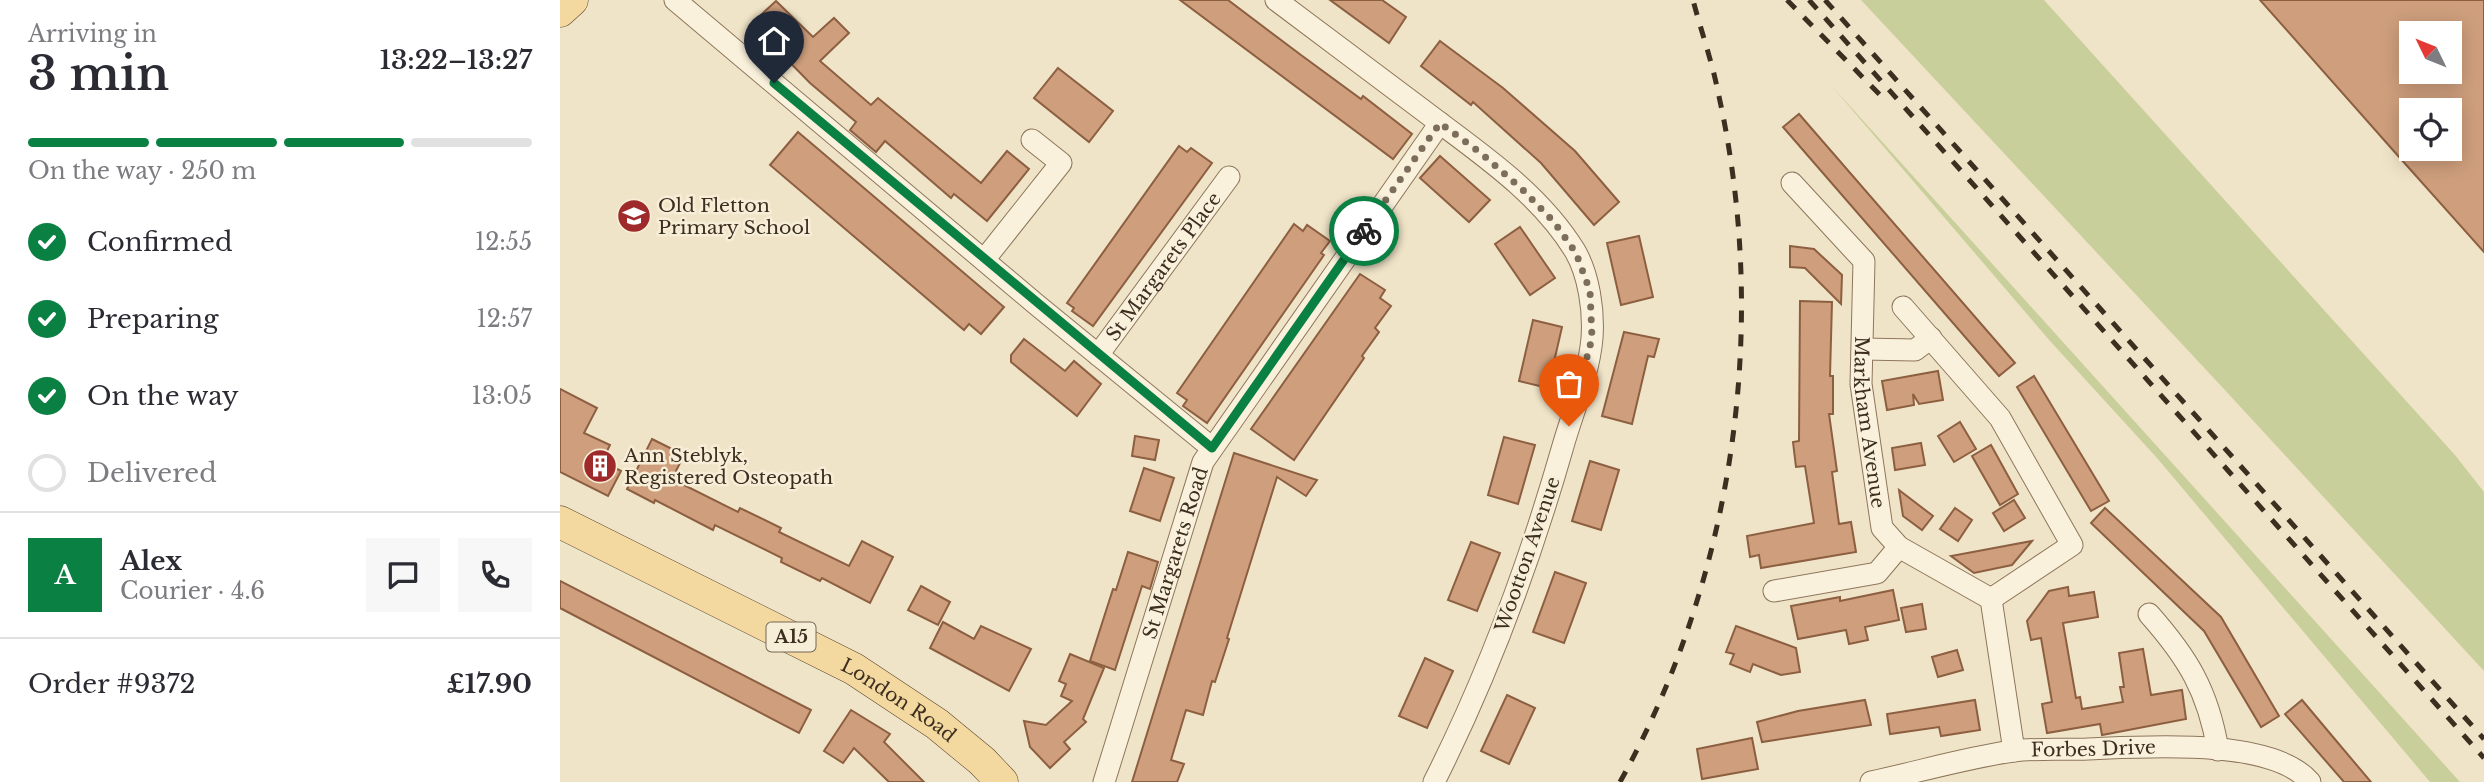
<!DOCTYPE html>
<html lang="en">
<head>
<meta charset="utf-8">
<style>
  body { margin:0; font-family:"Libre Baskerville",serif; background:#f7f7f7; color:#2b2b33; height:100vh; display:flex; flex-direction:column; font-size:26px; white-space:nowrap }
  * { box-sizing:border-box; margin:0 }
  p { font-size:23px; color:#7c7c81 }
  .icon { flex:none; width:38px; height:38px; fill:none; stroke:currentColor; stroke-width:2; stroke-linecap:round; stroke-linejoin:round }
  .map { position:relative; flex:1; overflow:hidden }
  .sheet { display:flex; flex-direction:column; background:#fff; width:560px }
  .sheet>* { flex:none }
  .needle { width:46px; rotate:313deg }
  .buttons { position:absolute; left:1839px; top:21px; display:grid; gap:14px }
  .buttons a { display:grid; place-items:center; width:63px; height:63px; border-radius:0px; background:#fff; box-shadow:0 4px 18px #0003; font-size:35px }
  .pin { position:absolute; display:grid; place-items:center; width:60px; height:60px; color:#fff; margin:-72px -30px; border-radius:50% 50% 50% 0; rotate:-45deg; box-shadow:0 0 7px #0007 }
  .pin .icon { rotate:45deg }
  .courier { position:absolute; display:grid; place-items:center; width:70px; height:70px; margin:-35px; border:5px solid #0b8043; border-radius:50%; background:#fff; color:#222; box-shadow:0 2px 9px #0007 }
  .head em { font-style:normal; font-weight:600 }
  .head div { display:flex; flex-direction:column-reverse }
  .head { display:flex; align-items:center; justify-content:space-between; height:119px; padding:0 28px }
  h1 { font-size:46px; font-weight:600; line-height:52px }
  .bar { display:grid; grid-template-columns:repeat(4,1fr); gap:10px 7px; align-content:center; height:84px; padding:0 28px }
  .bar i { height:9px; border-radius:5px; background:#e1e1e2 }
  .bar .selected { background:#0b8043 }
  .bar p { grid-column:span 4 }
  .line { display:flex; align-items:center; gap:18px; padding:0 28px; border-top:2px solid #e1e1e2 }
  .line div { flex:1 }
  .round { display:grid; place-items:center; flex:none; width:74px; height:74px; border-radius:0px; background:#f7f7f7 }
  ol { padding:0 28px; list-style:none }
  li { display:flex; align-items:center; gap:21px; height:77px }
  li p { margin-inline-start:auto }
  li .icon { padding:7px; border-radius:50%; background:#0b8043; color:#fff; stroke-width:4 }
  li:last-child { color:#7c7c81 }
  li i { width:38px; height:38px; border:4px solid #e1e1e2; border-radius:50% }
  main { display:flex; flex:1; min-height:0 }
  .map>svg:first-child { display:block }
  .grass { fill:#c9cf9b }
  .building { fill:#cf9f7d; stroke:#8d5f41; stroke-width:2; fill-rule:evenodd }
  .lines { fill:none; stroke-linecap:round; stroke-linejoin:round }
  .minor-casing { stroke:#8d765c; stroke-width:23 }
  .primary-casing { stroke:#5b4430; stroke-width:33 }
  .minor { stroke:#faf1dc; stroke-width:21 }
  .primary { stroke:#f3d9a0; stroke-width:32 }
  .rail { stroke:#3d2e20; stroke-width:5; stroke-dasharray:12 12; stroke-linecap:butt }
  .done { stroke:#7c6e5b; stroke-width:7; stroke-dasharray:0 12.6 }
  .route { stroke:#0b8043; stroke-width:9 }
  .labels { text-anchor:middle; stroke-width:5; stroke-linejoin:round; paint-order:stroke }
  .shield { fill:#f7eed8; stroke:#756857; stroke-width:2 }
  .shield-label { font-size:18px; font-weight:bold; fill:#3d2e20 }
  .poi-label { font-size:19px; fill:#3d2e20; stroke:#f7eed8; text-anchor:start }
  .street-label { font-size:19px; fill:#3d2e20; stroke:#f7eed8 }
</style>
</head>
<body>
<main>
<section class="sheet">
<div class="head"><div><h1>3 min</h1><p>Arriving in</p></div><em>13:22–13:27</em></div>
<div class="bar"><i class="selected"></i><i class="selected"></i><i class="selected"></i><i></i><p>On the way · 250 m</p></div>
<ol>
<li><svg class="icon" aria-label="check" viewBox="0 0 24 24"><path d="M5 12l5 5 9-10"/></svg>Confirmed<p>12:55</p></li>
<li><svg class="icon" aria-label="check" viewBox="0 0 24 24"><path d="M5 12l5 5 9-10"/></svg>Preparing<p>12:57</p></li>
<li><svg class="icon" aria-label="check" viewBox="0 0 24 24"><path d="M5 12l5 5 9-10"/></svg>On the way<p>13:05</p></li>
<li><i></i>Delivered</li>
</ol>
<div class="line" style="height:126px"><b class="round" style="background:#0b8043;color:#fff">A</b><div><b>Alex</b><p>Courier · 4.6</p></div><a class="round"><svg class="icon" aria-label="chat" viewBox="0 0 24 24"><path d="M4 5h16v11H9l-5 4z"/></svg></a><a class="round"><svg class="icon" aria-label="phone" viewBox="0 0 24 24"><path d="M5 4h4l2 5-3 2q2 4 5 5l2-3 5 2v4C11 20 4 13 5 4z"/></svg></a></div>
<div class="line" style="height:91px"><div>Order #9372</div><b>£17.90</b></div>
</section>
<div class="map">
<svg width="1924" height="782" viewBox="0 0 1924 782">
  <rect width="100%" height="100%" fill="#f0e4c8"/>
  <!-- grass -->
  <g class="grass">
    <path d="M1301 0H1484L1895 455 1924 492V671L1663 388Z"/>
    <path d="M1270 84 1855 732 1900 782H1870L1597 458 1490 341Z"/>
  </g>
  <!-- building -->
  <g class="building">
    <path d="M620 0H668L741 55 801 99 803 96 852 134 833 159Z"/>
    <path d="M770 0H822L846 17 829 43Z"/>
    <path d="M1700 0H1924V252L1832 149ZM1852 33H1890V72H1852ZM1852 110H1890V149H1852Z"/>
    <path d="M216 1 253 37 274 18 289 33 260 61 311 105 318 98 421 183 447 151 469 169 427 221 394 194 391 198 325 141 316 152 290 130 296 122 250 83 204 36 201 39 189 26Z"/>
    <path d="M880 41 943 88 1015 151 1059 202 1034 225 981 163 913 102 911 105 861 66Z"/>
    <path d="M498 68 553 111 529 142 474 98Z"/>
    <path d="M1239 114 1455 363 1439 376 1223 127Z"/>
    <path d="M238 132 444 307 421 334 409 324 404 330 210 165Z"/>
    <path d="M619 146 627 152 631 148 652 163 533 326 512 311 514 308 507 303Z"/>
    <path d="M880 156 930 200 909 222 860 178Z"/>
    <path d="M734 224 743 231 747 225 770 241 761 253 764 255 647 423 623 406 627 400 617 393Z"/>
    <path d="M960 227 995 278 970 295 935 244Z"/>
    <path d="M1079 236 1093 297 1061 305 1047 243Z"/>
    <path d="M1230 246 1254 249 1282 275 1281 304 1245 268 1230 267Z"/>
    <path d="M800 274 825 290 820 298 831 306 815 328 819 332 802 356 804 358 734 460 691 429Z"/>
    <path d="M1240 301 1272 302 1270 376H1273V414H1269L1277 471 1272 472 1279 524 1291 522 1296 552 1201 568 1199 555 1190 557 1187 536 1254 523 1245 466 1236 467 1233 442 1239 441Z"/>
    <path d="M973 320 1002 327 988 388 959 381Z"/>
    <path d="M1064 332 1099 339 1094 357 1088 356 1072 424 1042 416Z"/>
    <path d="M464 339 505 371 514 361 541 384 517 416 451 362V355Z"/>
    <path d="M1378 371 1383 400 1359 404 1353 394 1354 405 1327 410 1322 381Z"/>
    <path d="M1474 376 1549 501 1531 511 1457 387Z"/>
    <path d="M0 389 37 408 24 433 50 445 42 461 61 471 48 496 0 472Z"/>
    <path d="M1400 422 1416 449 1394 462 1378 436Z"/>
    <path d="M575 436 599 440 595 460 572 456Z"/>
    <path d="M944 437 975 445 958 504 928 495Z"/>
    <path d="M92 439 124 455 112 479 178 512 180 508 221 528 219 532 289 566 302 541 333 557 310 603 262 578 260 581 221 562 222 558 155 525 153 530 95 500 94 503 67 489Z"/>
    <path d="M1361 443 1365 465 1335 470 1332 448Z"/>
    <path d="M1431 445 1458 494 1440 505 1412 456Z"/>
    <path d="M674 453 757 480 746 496 717 477 667 638 669 639 655 682 652 681 643 715 626 710 611 760 624 764 617 782H572Z"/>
    <path d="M1030 461 1059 470 1041 530 1012 521Z"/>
    <path d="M584 468 614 478 600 521 570 511Z"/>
    <path d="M1339 490 1373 516 1362 530 1343 516Z"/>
    <path d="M1454 500 1465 518 1444 531 1433 513Z"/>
    <path d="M1395 508 1412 520 1398 541 1380 529Z"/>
    <path d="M1545 508 1661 617 1719 716 1701 727 1644 631 1531 523Z"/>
    <path d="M1472 541 1452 565 1414 573 1391 556Z"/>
    <path d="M911 542 940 553 917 611 888 600Z"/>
    <path d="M568 552 598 562 590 589 582 586 555 670 530 661 553 589 556 590Z"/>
    <path d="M995 572 1026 583 1004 643 973 632Z"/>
    <path d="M0 581 251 710 239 733 0 608Z"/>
    <path d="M361 586 390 602 378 625 348 610Z"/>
    <path d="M1508 587 1509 596 1534 592 1538 617 1503 623 1516 698 1520 697 1522 709 1563 702 1560 687H1564L1559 653 1583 649 1591 695 1622 690 1626 719 1542 735 1540 724 1487 733 1482 704 1492 702 1481 638 1471 640 1467 621 1489 591Z"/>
    <path d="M1333 590 1339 620 1305 627 1308 640 1289 644 1286 630 1238 639 1231 606 1280 597V601Z"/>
    <path d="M1362 604 1366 629 1346 632 1341 608Z"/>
    <path d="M383 622 414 639 421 626 471 649 449 691 370 648Z"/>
    <path d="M1176 626 1236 648 1240 672 1221 675 1193 664 1190 672 1170 664 1174 654 1166 652Z"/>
    <path d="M1397 650 1403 670 1378 677 1372 657Z"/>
    <path d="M510 654 544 668 523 719 526 722 504 742 510 749 490 768 470 747 464 721 486 725 512 701 501 696 506 684 499 681Z"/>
    <path d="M865 658 893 671 867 728 839 716Z"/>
    <path d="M947 695 975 708 949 764 921 751Z"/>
    <path d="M1305 700 1311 725 1202 742 1197 722 1238 711Z"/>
    <path d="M1415 700 1420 730 1381 736 1379 727 1330 734 1327 714Z"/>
    <path d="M1742 700 1773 737 1811 782H1784L1725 714Z"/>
    <path d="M291 710 330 734 324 742 364 782H329L294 748 283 763 264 751Z"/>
    <path d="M1192 738 1198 769 1142 779 1137 749Z"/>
  </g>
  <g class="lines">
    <!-- minor casing -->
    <g class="minor-casing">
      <g id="minor">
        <path d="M115 0 477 305 652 448"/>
        <path d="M716 0C765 37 815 74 864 111 918 152 979 192 1015 251 1029 275 1034 311 1032 338 1029 374 1013 411 1003 446 970 561 928 675 874 782"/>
        <path id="s1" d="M1232 183 1304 261 1301 384 1322 528 1339 547 1431 599"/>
        <path d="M424 260 501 163 472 140"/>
        <path d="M1343 307 1440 418 1512 545 1431 599"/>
        <path d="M1303 349 1355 350 1371 338"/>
        <path id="s2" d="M538 355 669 177"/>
        <path d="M1214 591 1317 573 1339 547"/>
        <path d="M1431 599 1454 751"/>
        <path d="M1589 614C1628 658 1648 691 1658 750"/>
        <path id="s3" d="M544 782 643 462 880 123"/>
        <path id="s4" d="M1311 782C1358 772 1405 758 1453 751 1477 748 1503 750 1528 749 1583 747 1712 737 1750 782"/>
      </g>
    </g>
    <!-- primary casing -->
    <g class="primary-casing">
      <g id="primary">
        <path d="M0 11 12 0"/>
        <path id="s5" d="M0 522 294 669 377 724 422 761 442 782"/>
      </g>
    </g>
    <!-- minor -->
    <use href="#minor" class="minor"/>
    <!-- primary -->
    <use href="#primary" class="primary"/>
    <!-- rail -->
    <g class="rail">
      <path d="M1227 0 1326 101"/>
      <path d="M1249 0 1924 758"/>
      <path d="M1265 0 1924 739"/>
      <path d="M1060 782C1175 575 1210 323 1158 92 1152 61 1141 31 1133 0"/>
    </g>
  </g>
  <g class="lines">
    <!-- done -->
    <path class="done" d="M804 231 880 123 922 154 964 191 994 222 1016 253 1030 291 1032 338 1009 426"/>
    <!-- route -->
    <path class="route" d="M214 83 652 448 804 231"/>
  </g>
  <!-- icons -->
  <defs>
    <g id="school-disc" transform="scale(1.75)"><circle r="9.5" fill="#9e2a2b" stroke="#f7eed8"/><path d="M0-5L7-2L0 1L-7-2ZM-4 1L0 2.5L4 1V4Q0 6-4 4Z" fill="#fff"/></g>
    <g id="building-disc" transform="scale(1.75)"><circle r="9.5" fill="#9e2a2b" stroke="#f7eed8"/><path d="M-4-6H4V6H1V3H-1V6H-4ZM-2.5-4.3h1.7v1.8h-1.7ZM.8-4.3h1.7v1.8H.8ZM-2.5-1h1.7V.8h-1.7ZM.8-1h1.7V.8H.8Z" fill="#fff"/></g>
  </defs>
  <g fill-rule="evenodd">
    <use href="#school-disc" x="74" y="216"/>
    <use href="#building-disc" x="40" y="466"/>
  </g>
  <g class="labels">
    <!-- shield labels -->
    <rect class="shield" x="206.5" y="622.5" width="49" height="29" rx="5"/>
    <g class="shield-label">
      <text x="231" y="643">A15</text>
    </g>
    <!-- poi labels -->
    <g class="poi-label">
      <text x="98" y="212">Old Fletton<tspan x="98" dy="22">Primary School</tspan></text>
      <text x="64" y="462">Ann Steblyk,<tspan x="64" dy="22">Registered Osteopath</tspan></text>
    </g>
    <!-- street labels -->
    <g class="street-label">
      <text dy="7" stroke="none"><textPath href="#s2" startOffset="110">St Margarets Place</textPath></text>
      <text dy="7" stroke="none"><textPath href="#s1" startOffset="268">Markham Avenue</textPath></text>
      <text dy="7" stroke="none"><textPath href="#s3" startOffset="240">St Margarets Road</textPath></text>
      <text transform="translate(967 554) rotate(-71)" y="7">Wootton Avenue</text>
      <text dy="7" stroke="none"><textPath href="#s5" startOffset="383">London Road</textPath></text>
      <text dy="7" stroke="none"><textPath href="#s4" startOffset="226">Forbes Drive</textPath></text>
    </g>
  </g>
</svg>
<div class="buttons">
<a><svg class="needle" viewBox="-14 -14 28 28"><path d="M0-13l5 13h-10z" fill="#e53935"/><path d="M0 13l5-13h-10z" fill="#7c7c81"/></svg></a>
<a><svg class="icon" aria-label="locate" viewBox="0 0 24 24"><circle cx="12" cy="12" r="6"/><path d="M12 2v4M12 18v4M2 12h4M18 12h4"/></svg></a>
</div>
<div class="pin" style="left:1009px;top:426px;background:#ea580c"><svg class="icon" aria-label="bag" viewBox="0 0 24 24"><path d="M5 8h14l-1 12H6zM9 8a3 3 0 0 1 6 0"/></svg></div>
<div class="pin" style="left:214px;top:83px;background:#1f2937"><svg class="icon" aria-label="home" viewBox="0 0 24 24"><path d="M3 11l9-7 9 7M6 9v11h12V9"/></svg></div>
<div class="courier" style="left:804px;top:231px"><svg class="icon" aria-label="bike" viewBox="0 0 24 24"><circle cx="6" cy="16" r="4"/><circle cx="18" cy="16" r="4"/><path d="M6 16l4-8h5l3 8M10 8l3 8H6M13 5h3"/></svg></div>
</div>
</main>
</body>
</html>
